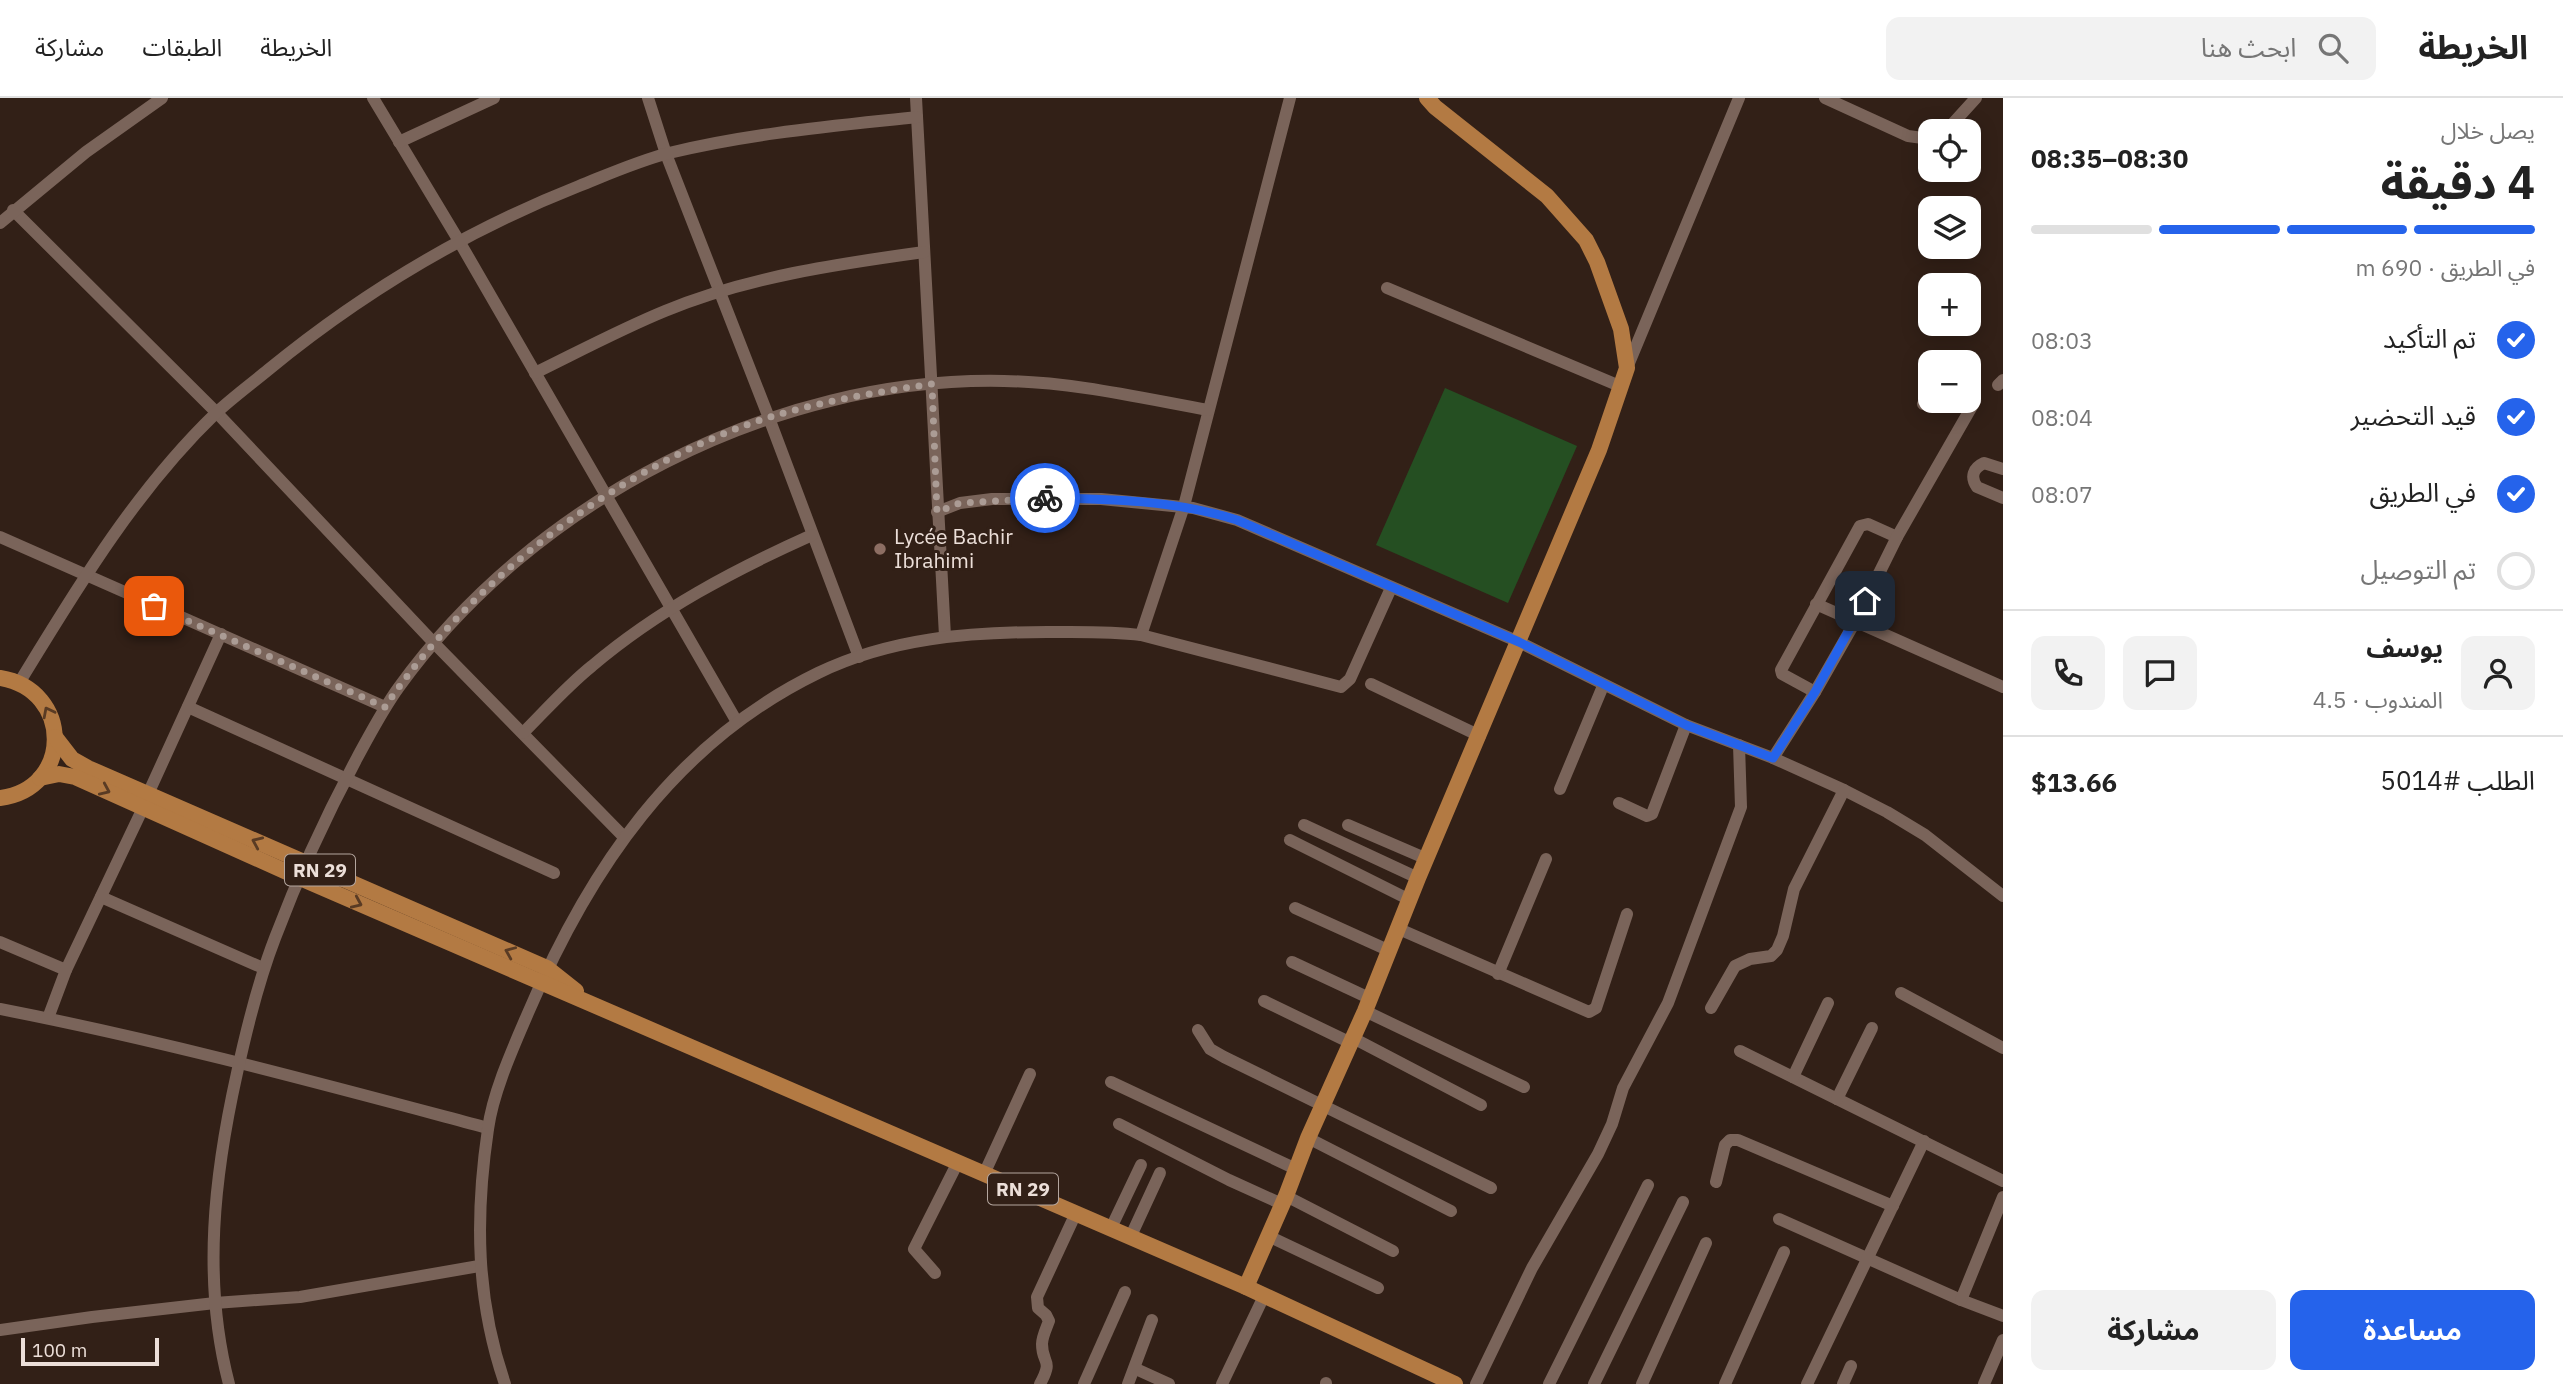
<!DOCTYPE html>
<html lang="ar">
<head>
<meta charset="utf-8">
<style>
  body { margin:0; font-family:"IBM Plex Sans","Noto Sans Arabic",sans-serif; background:#f2f2f2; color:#222; direction:rtl; height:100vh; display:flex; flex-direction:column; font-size:26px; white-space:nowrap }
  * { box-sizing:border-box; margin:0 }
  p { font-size:23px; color:#767676 }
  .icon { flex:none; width:38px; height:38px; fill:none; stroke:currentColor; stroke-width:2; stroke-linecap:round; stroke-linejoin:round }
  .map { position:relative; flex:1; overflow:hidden; direction:ltr }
  .details { display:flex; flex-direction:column; background:#fff; width:560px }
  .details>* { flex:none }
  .controls { position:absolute; left:1918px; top:21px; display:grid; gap:14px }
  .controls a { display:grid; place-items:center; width:63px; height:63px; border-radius:14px; background:#fff; box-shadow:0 4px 18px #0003; font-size:35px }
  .scale { position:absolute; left:21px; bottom:18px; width:138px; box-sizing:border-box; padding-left:7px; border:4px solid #ecdfd9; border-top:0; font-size:19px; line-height:24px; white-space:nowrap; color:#ecdfd9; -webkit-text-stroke:5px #322017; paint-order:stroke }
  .pin { position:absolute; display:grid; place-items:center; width:60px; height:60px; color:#fff; margin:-30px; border-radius:14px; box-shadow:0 4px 10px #0006 }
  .courier { position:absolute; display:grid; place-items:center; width:70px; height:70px; margin:-35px; border:5px solid #2563eb; border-radius:50%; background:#fff; color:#222; box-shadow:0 2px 9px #0007 }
  .head em { font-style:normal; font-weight:700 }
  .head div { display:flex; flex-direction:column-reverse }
  .head { display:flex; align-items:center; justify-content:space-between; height:119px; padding:0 28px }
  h1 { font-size:46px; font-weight:700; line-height:52px }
  .bar { display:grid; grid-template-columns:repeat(4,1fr); gap:10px 7px; align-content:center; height:84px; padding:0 28px }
  .bar i { height:9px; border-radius:5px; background:#e0e0e0 }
  .bar .active { background:#2563eb }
  .bar p { grid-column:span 4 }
  .line { display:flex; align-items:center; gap:18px; padding:0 28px; border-top:2px solid #e0e0e0 }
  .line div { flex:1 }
  .round { display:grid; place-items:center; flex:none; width:74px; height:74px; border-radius:14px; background:#f2f2f2 }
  ol { padding:0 28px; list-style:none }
  li { display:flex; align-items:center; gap:21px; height:77px }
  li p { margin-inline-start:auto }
  li .icon { padding:7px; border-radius:50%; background:#2563eb; color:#fff; stroke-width:4 }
  li:last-child { color:#767676 }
  li i { width:38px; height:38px; border:4px solid #e0e0e0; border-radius:50% }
  .button { display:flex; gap:14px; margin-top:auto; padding:14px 28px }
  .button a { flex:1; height:80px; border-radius:14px; background:#2563eb; color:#fff; font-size:28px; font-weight:700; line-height:80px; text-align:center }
  .button a+a { background:#f2f2f2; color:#222 }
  header { display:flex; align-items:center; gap:42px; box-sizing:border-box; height:98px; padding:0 35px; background:#fff; border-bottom:2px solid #e0e0e0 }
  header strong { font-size:33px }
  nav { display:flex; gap:38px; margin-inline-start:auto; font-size:24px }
  .search { width:490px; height:63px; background:#f2f2f2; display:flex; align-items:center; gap:18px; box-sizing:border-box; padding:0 24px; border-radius:14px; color:#767676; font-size:26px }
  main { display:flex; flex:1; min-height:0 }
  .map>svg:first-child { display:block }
  .green { fill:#254f22 }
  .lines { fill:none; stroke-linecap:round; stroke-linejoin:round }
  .minor { stroke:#7a645a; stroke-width:12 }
  .major { stroke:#b37a43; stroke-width:16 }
  .oneway { stroke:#593b24 }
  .done { stroke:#ab9c95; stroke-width:7; stroke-dasharray:0 12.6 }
  .route { stroke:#2563eb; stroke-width:9 }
  .education-dot { fill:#8d6e63; stroke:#322017; stroke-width:2.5 }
  .labels { text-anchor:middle; stroke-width:6; stroke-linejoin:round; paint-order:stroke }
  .shield { fill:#322017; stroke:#b4a69f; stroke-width:2 }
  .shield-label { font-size:19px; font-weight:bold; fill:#ecdfd9 }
  .poi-label { font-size:21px; fill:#ecdfd9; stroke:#322017; text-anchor:start }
</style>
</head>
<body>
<header>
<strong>الخريطة</strong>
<div class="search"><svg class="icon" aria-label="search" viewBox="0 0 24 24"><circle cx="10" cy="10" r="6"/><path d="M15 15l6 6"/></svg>ابحث هنا</div>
<nav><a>الخريطة</a><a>الطبقات</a><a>مشاركة</a></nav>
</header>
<main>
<section class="details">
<div class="head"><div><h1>4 دقيقة</h1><p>يصل خلال</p></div><em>08:30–08:35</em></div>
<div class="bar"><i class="active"></i><i class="active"></i><i class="active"></i><i></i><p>في الطريق · 690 m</p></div>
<ol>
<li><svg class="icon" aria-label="check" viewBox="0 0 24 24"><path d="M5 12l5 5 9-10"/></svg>تم التأكيد<p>08:03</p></li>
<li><svg class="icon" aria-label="check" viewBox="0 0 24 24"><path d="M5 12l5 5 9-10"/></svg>قيد التحضير<p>08:04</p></li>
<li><svg class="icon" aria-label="check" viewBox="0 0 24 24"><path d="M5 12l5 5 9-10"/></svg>في الطريق<p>08:07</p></li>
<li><i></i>تم التوصيل</li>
</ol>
<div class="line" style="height:126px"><a class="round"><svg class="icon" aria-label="person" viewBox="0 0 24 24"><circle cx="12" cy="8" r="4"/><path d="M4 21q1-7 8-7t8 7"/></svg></a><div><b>يوسف</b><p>المندوب · 4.5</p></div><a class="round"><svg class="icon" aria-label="chat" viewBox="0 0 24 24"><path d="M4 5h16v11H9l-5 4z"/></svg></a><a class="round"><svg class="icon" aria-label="phone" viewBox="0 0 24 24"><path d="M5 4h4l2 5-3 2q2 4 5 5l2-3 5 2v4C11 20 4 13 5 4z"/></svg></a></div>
<div class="line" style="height:91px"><div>الطلب #5014</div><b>$13.66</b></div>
<div class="button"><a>مساعدة</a><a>مشاركة</a></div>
</section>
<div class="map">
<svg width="2003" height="1286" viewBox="0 0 2003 1286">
  <rect width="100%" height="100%" fill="#322017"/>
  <!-- green -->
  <path class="green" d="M1445 290 1577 348 1508 505 1376 447Z"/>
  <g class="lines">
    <!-- minor -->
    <g class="minor">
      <path d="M373 0 459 143 737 624"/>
      <path d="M648 0 666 56 769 320 859 559"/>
      <path d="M916 0 945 538"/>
      <path d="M1825 0 1908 38 1930 41"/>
      <path d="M1946 33 1976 0"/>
      <path d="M399 44 494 0"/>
      <path d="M13 112 217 315 434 545 624 739"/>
      <path d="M0 125 86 54 162 0"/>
      <path d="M1387 190 1622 289"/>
      <path d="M1627 270 1739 0"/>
      <path d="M535 275C578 254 621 231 665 213 747 179 837 166 924 154"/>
      <path d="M1998 287 2003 282"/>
      <path d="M1923 306 1941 303"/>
      <path d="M2003 371 1984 365C1973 370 1970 379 1977 389L2003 400"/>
      <path d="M937 414 960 405 992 401H1101L1193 410 1237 422 1519 544 1686 627 1773 660 1844 692 1887 714 1925 737 2003 798"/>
      <path d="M0 439 385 609"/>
      <path d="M1816 506 2003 589"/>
      <path d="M1141 537 1184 408 1290 0"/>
      <path d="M19 585C77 490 135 393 216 315 232 300 251 286 268 272 363 194 465 133 579 88 609 76 638 63 669 55 751 35 834 28 917 19"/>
      <path d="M1371 586 1480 638"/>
      <path d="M1815 594 1782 576 1781 572 1860 428 1868 426 1897 439"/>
      <path d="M188 609 554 775"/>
      <path d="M523 635C545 613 567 588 592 568 658 512 734 472 812 437"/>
      <path d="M1773 660 1815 594 1855 524 1897 439 1975 303 1969 298"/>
      <path d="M1560 691 1603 588"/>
      <path d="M148 696 221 536"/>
      <path d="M1619 705 1647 718 1652 716 1686 627"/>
      <path d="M1304 727 1418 780"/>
      <path d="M1348 727 1427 761"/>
      <path d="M1290 742 1410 802"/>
      <path d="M101 799 263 870"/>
      <path d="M1295 810 1390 853"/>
      <path d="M1399 831 1589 914 1596 910 1627 816"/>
      <path d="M0 844 66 872"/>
      <path d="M1292 864 1369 900"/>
      <path d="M1498 876 1546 761"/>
      <path d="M1901 895 2003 950"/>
      <path d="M1264 903 1351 945"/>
      <path d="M1711 910 1735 868 1750 861 1771 858 1777 852 1783 838 1794 791 1844 692"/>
      <path d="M0 911C165 943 326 987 488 1030"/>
      <path d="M1365 913 1524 989"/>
      <path d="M48 920 66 872 143 710"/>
      <path d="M1198 932 1210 951 1224 959 1491 1090"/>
      <path d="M1353 940 1481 1007"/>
      <path d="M1740 953 2003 1083"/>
      <path d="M1793 979 1828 905"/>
      <path d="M1111 984 1296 1071"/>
      <path d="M1837 1001 1872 930"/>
      <path d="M1119 1026 1229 1082 1282 1106"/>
      <path d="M1308 1040 1451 1113"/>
      <path d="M985 1074 1030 976"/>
      <path d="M1716 1084 1725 1047 1730 1042H1738L1893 1108"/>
      <path d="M1286 1098 1393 1153"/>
      <path d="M1779 1121 1961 1202 2003 1218"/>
      <path d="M1111 1130 1141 1067"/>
      <path d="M1268 1138 1378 1190"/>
      <path d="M1130 1140 1160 1075"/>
      <path d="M935 1175 914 1151 958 1064"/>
      <path d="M1961 1202 2003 1099"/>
      <path d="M0 1232 92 1219 215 1205 300 1199 479 1168"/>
      <path d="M1136 1271 1169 1286"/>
      <path d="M229 1286C202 1183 214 1078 237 975 247 929 258 884 275 840 298 779 326 718 357 660 370 636 383 611 399 589 533 403 774 278 1004 283 1073 284 1141 300 1208 312"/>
      <path d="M505 1286C476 1202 475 1119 488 1031 493 994 513 950 528 915 589 772 674 645 818 575 890 540 969 534 1047 534 1078 534 1109 533 1141 537L1341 589 1350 581 1391 490"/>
      <path d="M1040 1286C1054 1260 1042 1267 1042 1246 1042 1239 1046 1231 1049 1223L1046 1217 1038 1210 1037 1199 1076 1115"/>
      <path d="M1084 1286 1125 1194"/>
      <path d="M1128 1286 1152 1222"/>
      <path d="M1222 1286 1264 1198"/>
      <path d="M1326 1286V1285"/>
      <path d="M1476 1286 1532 1170 1598 1056 1612 1026 1623 990 1668 905 1741 709 1739 647"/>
      <path d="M1549 1286 1648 1087"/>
      <path d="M1594 1286 1683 1104"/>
      <path d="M1642 1286 1706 1145"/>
      <path d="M1725 1286 1784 1154"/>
      <path d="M1807 1286 1924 1043"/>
      <path d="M1843 1286 1851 1268"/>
      <path d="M1984 1286 2003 1242"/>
    </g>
    <!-- major -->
    <g class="major">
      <path d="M0 580C73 592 73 691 0 700"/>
      <path d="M55 639 72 661 88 670 547 870 576 893"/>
      <path d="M40 680 59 676 75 679 300 780 1246 1189 1455 1286"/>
      <path d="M1246 1189 1286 1098 1308 1040 1365 913 1418 780 1599 352 1627 270 1621 231 1597 164 1586 142 1547 98 1435 9 1427 0"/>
    </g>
  </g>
  <!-- one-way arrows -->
  <defs><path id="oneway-chevron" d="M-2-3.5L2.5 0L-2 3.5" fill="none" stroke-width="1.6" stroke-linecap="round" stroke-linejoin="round" transform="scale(1.75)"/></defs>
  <g class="oneway">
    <use href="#oneway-chevron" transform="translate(48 614) rotate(-117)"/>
    <use href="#oneway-chevron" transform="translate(105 692) rotate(24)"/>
    <use href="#oneway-chevron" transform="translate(257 744) rotate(-156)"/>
    <use href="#oneway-chevron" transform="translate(357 805) rotate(24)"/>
    <use href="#oneway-chevron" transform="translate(510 854) rotate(-157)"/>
  </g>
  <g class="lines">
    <!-- done -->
    <path class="done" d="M154 508 385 609C470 482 623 365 770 319 823 303 878 294 932 286L937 414 960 405 1045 400"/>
    <!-- route -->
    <path class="route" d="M1045 400C1110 401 1175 402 1237 422L1519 544 1686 627 1773 660 1815 594 1865 503"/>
  </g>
  <!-- markers -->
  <circle class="education-dot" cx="880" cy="451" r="7"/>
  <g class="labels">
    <!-- shield labels -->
    <g class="shield">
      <rect x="285" y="756.5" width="70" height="31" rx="5"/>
      <rect x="988" y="1075.5" width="70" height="31" rx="5"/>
    </g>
    <g class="shield-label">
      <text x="320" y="779">RN 29</text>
      <text x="1023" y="1098">RN 29</text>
    </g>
    <!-- poi labels -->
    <g class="poi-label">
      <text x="894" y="446">Lycée Bachir<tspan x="894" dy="24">Ibrahimi</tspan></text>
    </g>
  </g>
</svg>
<div class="controls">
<a><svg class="icon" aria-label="locate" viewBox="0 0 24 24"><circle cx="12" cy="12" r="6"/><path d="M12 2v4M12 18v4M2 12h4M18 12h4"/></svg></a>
<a><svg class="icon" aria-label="layers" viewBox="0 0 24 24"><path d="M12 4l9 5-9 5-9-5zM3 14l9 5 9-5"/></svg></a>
<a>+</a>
<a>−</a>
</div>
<div class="scale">100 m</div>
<div class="pin" style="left:154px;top:508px;background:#ea580c"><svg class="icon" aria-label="bag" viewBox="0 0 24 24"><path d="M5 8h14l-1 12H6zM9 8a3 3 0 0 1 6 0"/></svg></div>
<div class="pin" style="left:1865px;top:503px;background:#1f2937"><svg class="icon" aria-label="home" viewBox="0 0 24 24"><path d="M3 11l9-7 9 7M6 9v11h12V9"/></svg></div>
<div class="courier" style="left:1045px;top:400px"><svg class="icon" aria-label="bike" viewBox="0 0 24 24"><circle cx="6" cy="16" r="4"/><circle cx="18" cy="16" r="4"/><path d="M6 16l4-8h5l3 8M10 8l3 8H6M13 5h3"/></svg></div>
</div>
</main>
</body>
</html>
